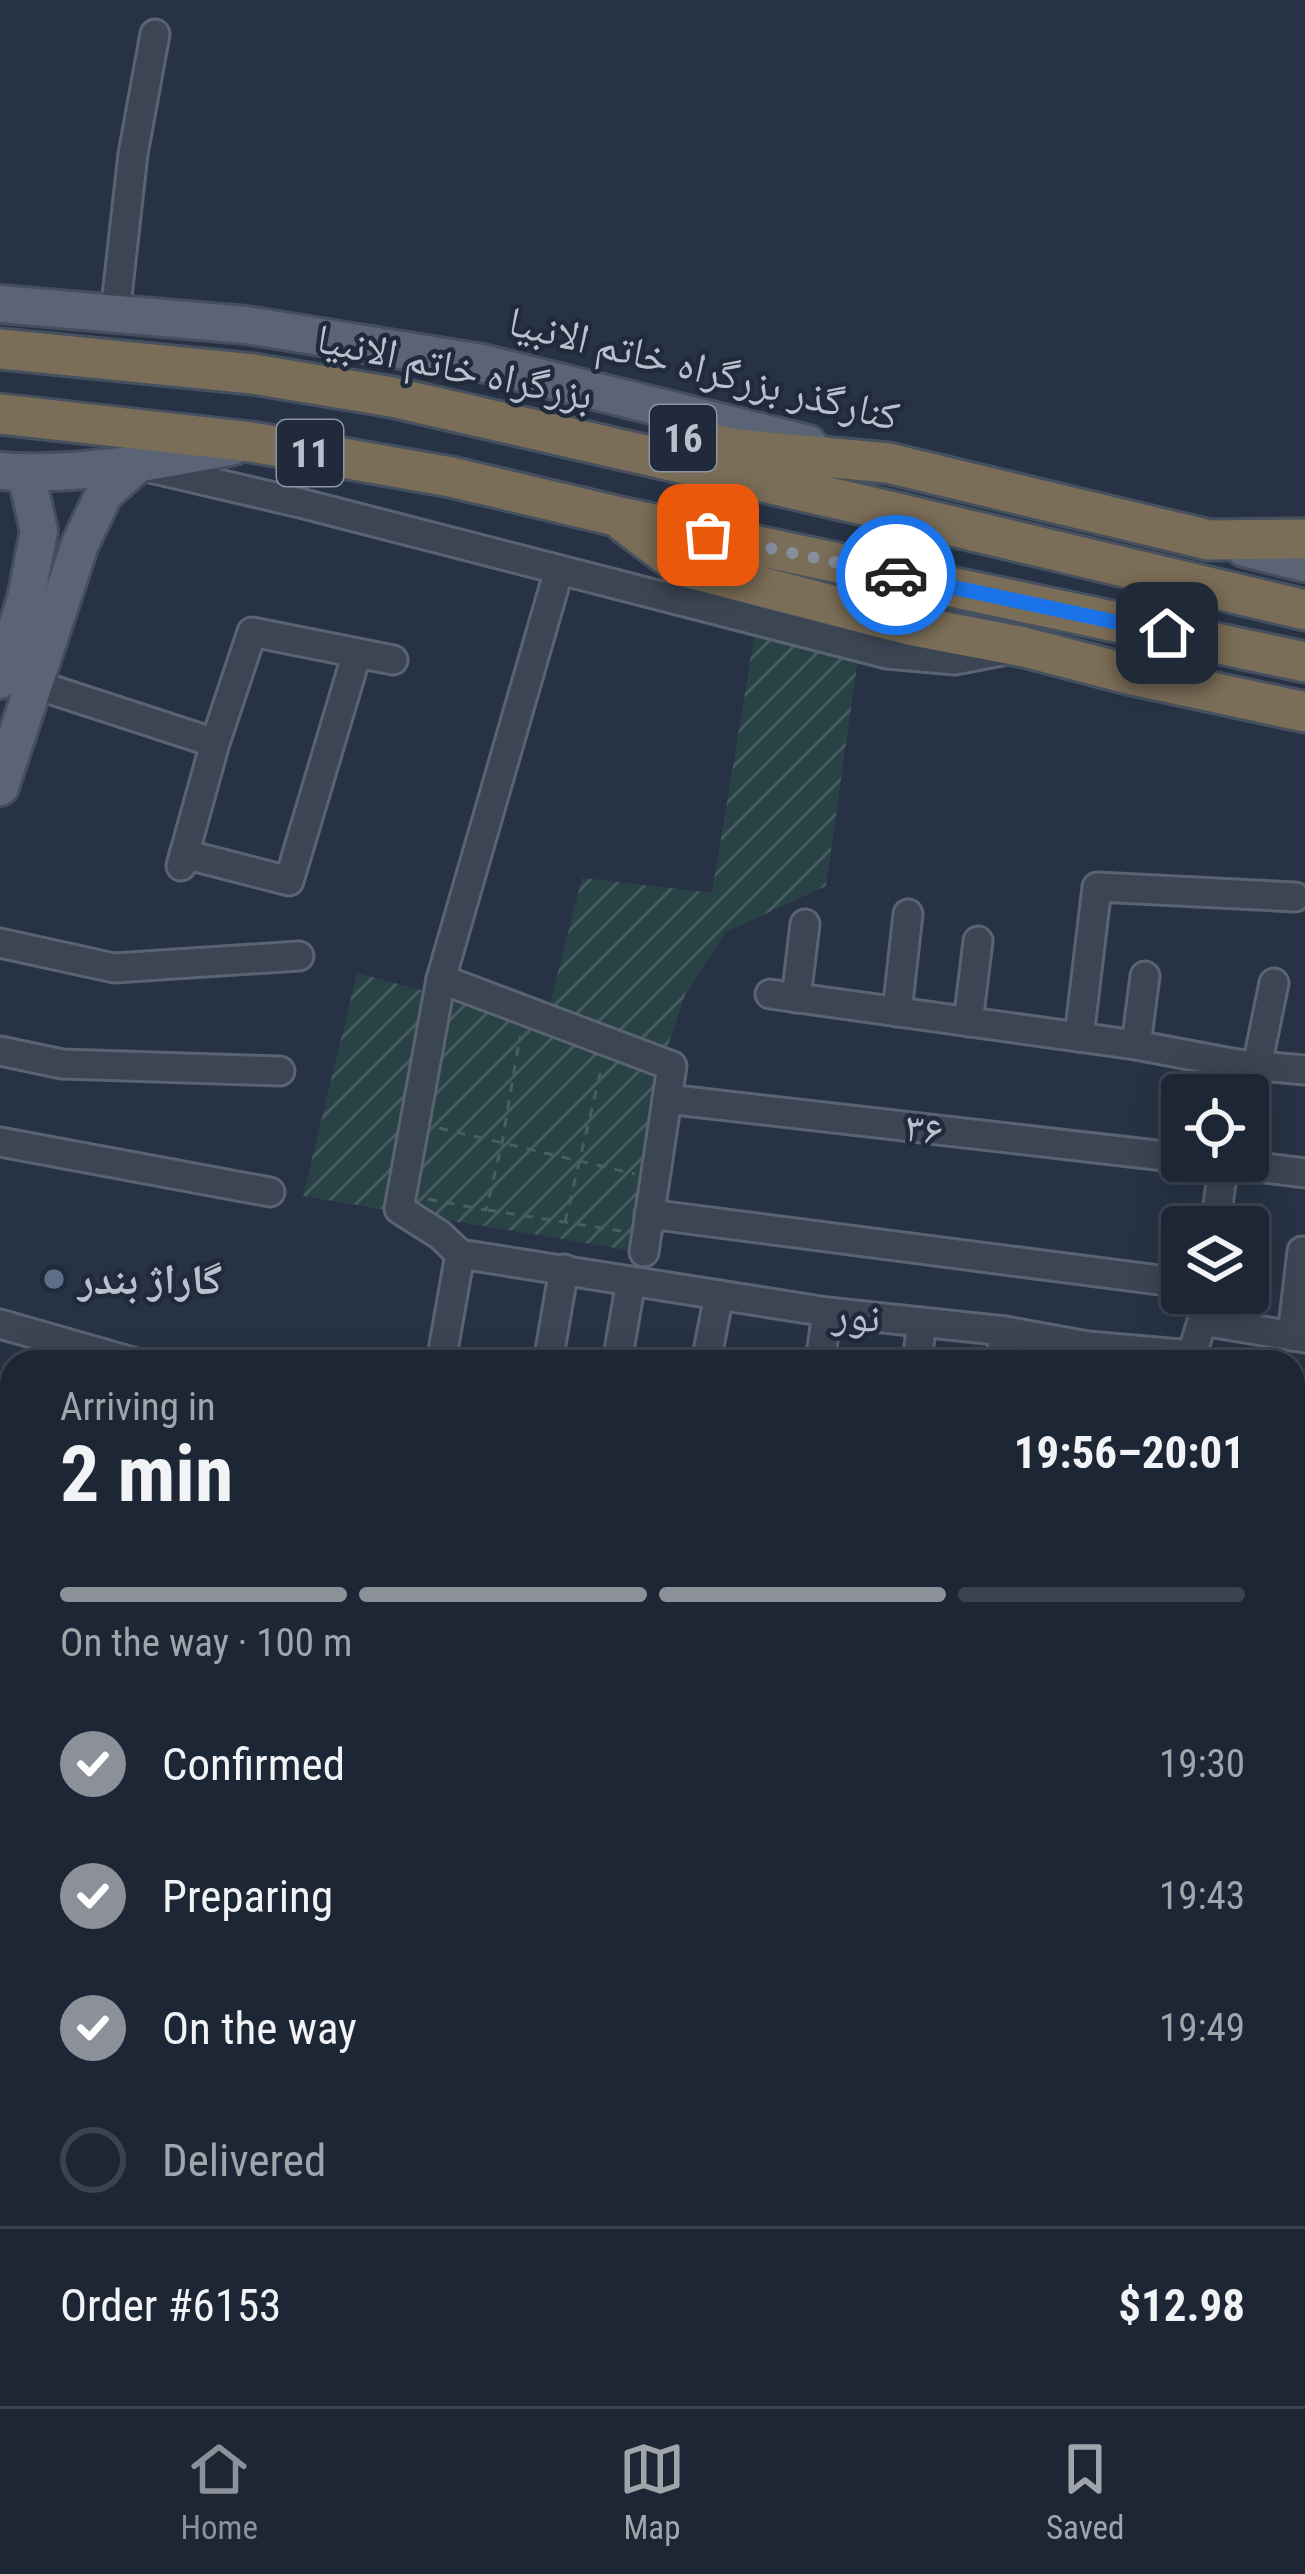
<!DOCTYPE html>
<html lang="en">
<head>
<meta charset="utf-8">
<style>
  body { margin:0; font-family:"Roboto Condensed","Noto Naskh Arabic",sans-serif; background:#2a3240; color:#f1f3f6; height:100vh; display:flex; flex-direction:column; font-size:45px; white-space:nowrap }
  * { box-sizing:border-box; margin:0 }
  p { font-size:39px; color:#a0a5ac }
  .icon { flex:none; width:66px; height:66px; fill:none; stroke:currentColor; stroke-width:2; stroke-linecap:round; stroke-linejoin:round }
  .map { position:relative; flex:1; overflow:hidden }
  .details { position:absolute; left:0px; top:1350px; width:1305px; height:1056px; display:flex; flex-direction:column; background:#1d2634; border-radius:36px 36px 0 0; box-shadow:0 6px 30px #0003,0 0 0 3px #3b434f }
  .details>* { flex:none }
  .fabs { position:absolute; left:1161px; top:1074px; display:grid; gap:24px }
  .fabs a { display:grid; place-items:center; width:108px; height:108px; border-radius:12px; background:#1d2634; box-shadow:0 6px 30px #0003,0 0 0 3px #3b434f; font-size:60px }
  .pin { position:absolute; display:grid; place-items:center; width:102px; height:102px; color:#fff; margin:-51px; border-radius:24px; box-shadow:0 6px 18px #0006 }
  .courier { position:absolute; display:grid; place-items:center; width:120px; height:120px; margin:-60px; border:9px solid #1a73e8; border-radius:50%; background:#fff; color:#222; box-shadow:0 3px 15px #0007 }
  .summary em { font-style:normal; font-weight:700 }
  .summary div { display:flex; flex-direction:column-reverse }
  .summary { display:flex; align-items:center; justify-content:space-between; height:204px; padding:0 60px }
  h1 { font-size:78px; font-weight:700; line-height:90px }
  .bar { display:grid; grid-template-columns:repeat(4,1fr); gap:18px 12px; align-content:center; height:144px; padding:0 60px }
  .bar i { height:15px; border-radius:9px; background:#3b434f }
  .bar .selected { background:#8c9099 }
  .bar p { grid-column:span 4 }
  .line { display:flex; align-items:center; gap:30px; padding:0 60px; border-top:3px solid #3b434f }
  .line div { flex:1 }
  ol { padding:0 60px; list-style:none }
  li { display:flex; align-items:center; gap:36px; height:132px }
  li p { margin-inline-start:auto }
  li .icon { padding:12px; border-radius:50%; background:#8c9099; color:#fff; stroke-width:4 }
  li:last-child { color:#a0a5ac }
  li i { width:66px; height:66px; border:6px solid #3b434f; border-radius:50% }
  .tab-bar { display:flex; justify-content:space-around; align-items:center; height:168px; border-top:3px solid #3b434f; background:#1d2634; font-size:33px; color:#a0a5ac }
  .tab-bar a { display:grid; justify-items:center; gap:6px }
  .tab-bar .selected { color:#8c9099 }
  .map>svg:first-child { display:block }
  .garden { fill:url(#garden-furrows) }
  .lines { fill:none; stroke-linecap:round; stroke-linejoin:round }
  .minor-casing { stroke:#5a6372; stroke-width:33 }
  .major-casing { stroke:#454e5e; stroke-width:42 }
  .highway-casing { stroke:#46505f; stroke-width:45 }
  .path { stroke:#475f62; stroke-width:3; stroke-dasharray:9 9; stroke-linecap:butt }
  .minor { stroke:#3b4554; stroke-width:27 }
  .major { stroke:#5a6474; stroke-width:36 }
  .highway { stroke:#7b6e58; stroke-width:39 }
  .done { stroke:#868f9e; stroke-width:12; stroke-dasharray:0 21.6 }
  .route { stroke:#1a73e8; stroke-width:15 }
  .service-dot { fill:#5c6f8a; stroke:#202a3a; stroke-width:4.5 }
  .labels { text-anchor:middle; stroke-width:9; stroke-linejoin:round; paint-order:stroke }
  .shield { fill:#202a3a; stroke:#8b94a2; stroke-width:3 }
  .shield-label { font-size:39px; font-weight:bold; fill:#b9c1ce }
  .street-label { font-size:42px; fill:#b9c1ce; stroke:#202a3a }
  .poi-label { font-size:42px; font-weight:bold; fill:#b9c1ce; stroke:#202a3a; text-anchor:start }
</style>
</head>
<body>
<div class="map">
<svg width="1305" height="2406" viewBox="0 0 1305 2406">
  <defs>
    <pattern id="garden-furrows" width="10" height="10" patternUnits="userSpaceOnUse" patternTransform="scale(3)"><rect width="10" height="10" fill="#294246"/><path d="M-1 1l2-2M0 10L10 0M9 11l2-2" fill="none" stroke="#465c60"/></pattern>
  </defs>
  <rect width="100%" height="100%" fill="#273345"/>
  <!-- garden -->
  <g class="garden">
    <path d="M756 626 859 651 826 886 726 932 685 995 665 1055 634 1251 303 1196 357 973 545 1023 582 878 712 893Z"/>
    <path d="M0 1653 12 1656V2019L0 2017Z"/>
  </g>
  <g class="lines">
    <!-- minor casing -->
    <g class="minor-casing">
      <g id="minor">
        <path d="M115 314 133 154 155 34"/>
        <path d="M146 467 300 503 887 654 955 660 1007 650"/>
        <path d="M559 570 441 979 672 1066 644 1252"/>
        <path d="M34 684 215 743"/>
        <path d="M184 854 289 881 357 653"/>
        <path d="M181 866 215 743 252 632 393 660"/>
        <path d="M0 943 114 968 299 956"/>
        <path d="M441 979 399 1209 440 1235 460 1254"/>
        <path d="M770 994 1136 1045 1237 1064 1305 1070"/>
        <path d="M796 998 805 924"/>
        <path d="M897 1012 908 914"/>
        <path d="M968 1022 978 941"/>
        <path d="M1079 1037 1097 887 1295 897"/>
        <path d="M1136 1045 1145 976"/>
        <path d="M0 1051 62 1064 280 1071"/>
        <path d="M1257 1066 1274 983"/>
        <path d="M1233 1095 1237 1064"/>
        <path d="M667 1099 1182 1158"/>
        <path d="M0 1142 270 1192"/>
        <path d="M1210 1161 1305 1173"/>
        <path d="M649 1214 1182 1283"/>
        <path d="M1215 1227 1224 1161"/>
        <path d="M460 1254 827 1312 1005 1331 1088 1346 1192 1355 1202 1321 1205 1293"/>
        <path d="M1202 1321 1305 1338"/>
        <path d="M0 1324 133 1362"/>
        <path d="M1292 1336 1302 1251"/>
        <path d="M441 1362 460 1254"/>
        <path d="M548 1362 564 1269"/>
        <path d="M617 1362 631 1281"/>
        <path d="M706 1362 719 1295"/>
        <path d="M820 1362 827 1312"/>
        <path d="M917 1362 922 1322"/>
        <path d="M1000 1362 1005 1331"/>
        <path d="M1293 1444 1305 1447"/>
        <path d="M0 1455 12 1458"/>
        <path d="M1293 1564 1305 1566"/>
        <path d="M0 1580 12 1583"/>
        <path d="M0 1696 12 1699"/>
        <path d="M0 1804 12 1807"/>
        <path d="M0 1884 12 1886"/>
        <path d="M1298 1902 1305 1875"/>
        <path d="M0 1985 12 1987"/>
        <path d="M1299 2095 1305 2074"/>
        <path d="M1293 2267 1305 2270"/>
        <path d="M0 2343 12 2347"/>
        <path d="M38 2406 42 2394"/>
        <path d="M146 2406 151 2394"/>
        <path d="M251 2406 255 2394"/>
        <path d="M584 2406 588 2394"/>
        <path d="M708 2406 711 2394"/>
        <path d="M813 2406 816 2394"/>
        <path d="M913 2406 917 2394"/>
        <path d="M1042 2406 1045 2394"/>
        <path d="M1177 2406H1178"/>
      </g>
    </g>
    <!-- major casing -->
    <g class="major-casing">
      <g id="major">
        <path d="M0 304 246 325 482 363 808 444"/>
        <path d="M0 471C79 477 157 461 234 446"/>
        <path d="M1244 548 1305 563"/>
        <path d="M0 680 26 599 39 531 26 473"/>
        <path d="M0 787 80 544 104 494 136 465"/>
        <path d="M0 2086 12 2089"/>
        <path d="M0 2122 12 2125"/>
        <path d="M451 2394 462 2406"/>
        <path d="M502 2394 512 2406"/>
      </g>
    </g>
    <!-- highway casing -->
    <g class="highway-casing">
      <g id="highway">
        <path d="M0 349 253 374 392 397 885 510 1305 610"/>
        <path d="M0 414 251 442 451 477 616 516 1305 662"/>
        <path d="M685 438 737 449 888 463 1209 540 1305 539"/>
        <path d="M625 523 682 566 909 625 1024 647 1128 674 1305 712"/>
      </g>
    </g>
    <!-- path -->
    <g class="path">
      <path d="M439 1128 635 1174"/>
      <path d="M428 1199 486 1210 502 1143 520 1036"/>
      <path d="M488 1210 621 1231"/>
      <path d="M565 1222 602 1066"/>
    </g>
    <!-- minor -->
    <use href="#minor" class="minor"/>
    <!-- major -->
    <use href="#major" class="major"/>
    <!-- highway -->
    <use href="#highway" class="highway"/>
  </g>
  <g class="lines">
    <!-- done -->
    <path class="done" d="M708 535 896 575"/>
    <!-- route -->
    <path class="route" d="M896 575 1167 633"/>
  </g>
  <!-- markers -->
  <circle class="service-dot" cx="54" cy="1279" r="12"/>
  <g class="labels">
    <!-- shield labels -->
    <g class="shield">
      <rect x="650" y="405" width="66" height="66" rx="9"/>
      <rect x="277" y="420" width="66" height="66" rx="9"/>
    </g>
    <g class="shield-label">
      <text x="683" y="452">16</text>
      <text x="310" y="467">11</text>
    </g>
    <!-- street labels -->
    <g class="street-label">
      <text transform="translate(455 366) rotate(12)" y="15">بزرگراه خاتم الانبیا</text>
      <text transform="translate(704 368) rotate(14)" y="15">کنارگذر بزرگراه خاتم الانبیا</text>
      <text transform="translate(924 1128) rotate(7)" y="15">۳۶</text>
      <text transform="translate(857 1315) rotate(6)" y="15">نور</text>
    </g>
    <!-- poi labels -->
    <g class="poi-label">
      <text x="78" y="1294">گاراژ بندر</text>
    </g>
  </g>
</svg>
<div class="fabs">
<a><svg class="icon" aria-label="locate" viewBox="0 0 24 24"><circle cx="12" cy="12" r="6"/><path d="M12 2v4M12 18v4M2 12h4M18 12h4"/></svg></a>
<a><svg class="icon" aria-label="layers" viewBox="0 0 24 24"><path d="M12 4l9 5-9 5-9-5zM3 14l9 5 9-5"/></svg></a>
</div>
<div class="pin" style="left:708px;top:535px;background:#ea580c"><svg class="icon" aria-label="bag" viewBox="0 0 24 24"><path d="M5 8h14l-1 12H6zM9 8a3 3 0 0 1 6 0"/></svg></div>
<div class="pin" style="left:1167px;top:633px;background:#1f2937"><svg class="icon" aria-label="home" viewBox="0 0 24 24"><path d="M3 11l9-7 9 7M6 9v11h12V9"/></svg></div>
<div class="courier" style="left:896px;top:575px"><svg class="icon" aria-label="car" viewBox="0 0 24 24"><path d="M5 17H2v-5l4-1 3-4h7l3 4 3 1v5h-3M9 17h6M6 11h13"/><circle cx="7" cy="17" r="2"/><circle cx="17" cy="17" r="2"/></svg></div>
<section class="details">
<div class="summary"><div><h1>2 min</h1><p>Arriving in</p></div><em>19:56–20:01</em></div>
<div class="bar"><i class="selected"></i><i class="selected"></i><i class="selected"></i><i></i><p>On the way · 100 m</p></div>
<ol>
<li><svg class="icon" aria-label="check" viewBox="0 0 24 24"><path d="M5 12l5 5 9-10"/></svg>Confirmed<p>19:30</p></li>
<li><svg class="icon" aria-label="check" viewBox="0 0 24 24"><path d="M5 12l5 5 9-10"/></svg>Preparing<p>19:43</p></li>
<li><svg class="icon" aria-label="check" viewBox="0 0 24 24"><path d="M5 12l5 5 9-10"/></svg>On the way<p>19:49</p></li>
<li><i></i>Delivered</li>
</ol>
<div class="line" style="height:156px"><div>Order #6153</div><b>$12.98</b></div>
</section>
</div>
<nav class="tab-bar">
<a class="selected"><svg class="icon" aria-label="home" viewBox="0 0 24 24"><path d="M3 11l9-7 9 7M6 9v11h12V9"/></svg>Home</a>
<a><svg class="icon" aria-label="map" viewBox="0 0 24 24"><path d="M3 6l6-2 6 2 6-2v14l-6 2-6-2-6 2zM9 4v14M15 6v14"/></svg>Map</a>
<a><svg class="icon" aria-label="saved" viewBox="0 0 24 24"><path d="M7 4h10v16l-5-4-5 4z"/></svg>Saved</a>
</nav>
</body>
</html>
